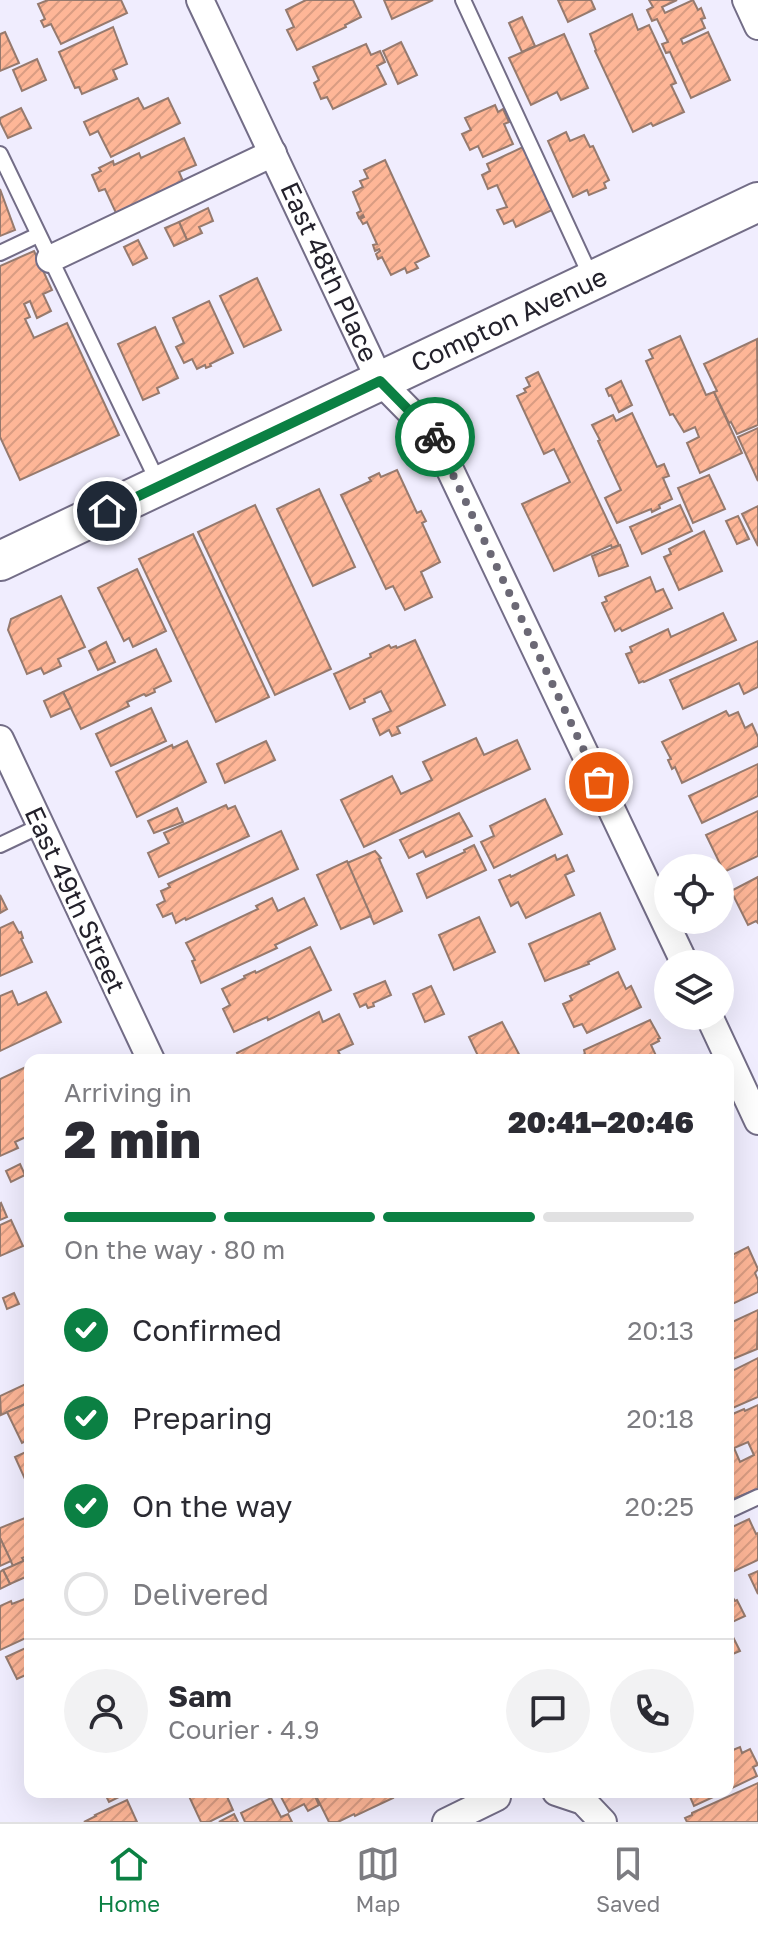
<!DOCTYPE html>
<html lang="en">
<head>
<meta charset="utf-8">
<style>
  body { margin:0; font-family:"Golos Text",sans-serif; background:#f2f2f3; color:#2b2b33; height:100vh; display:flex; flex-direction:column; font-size:30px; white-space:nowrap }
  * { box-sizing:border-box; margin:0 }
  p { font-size:26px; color:#7c7c81 }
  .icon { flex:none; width:44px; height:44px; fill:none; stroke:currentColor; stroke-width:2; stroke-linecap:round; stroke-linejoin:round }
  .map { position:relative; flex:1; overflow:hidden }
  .panel { position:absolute; left:24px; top:1054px; width:710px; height:744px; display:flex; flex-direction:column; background:#fff; border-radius:16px; box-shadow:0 8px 32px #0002 }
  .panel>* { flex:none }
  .tools { position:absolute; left:654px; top:854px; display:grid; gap:16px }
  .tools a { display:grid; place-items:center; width:80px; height:80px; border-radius:50%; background:#fff; box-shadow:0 8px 32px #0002; font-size:40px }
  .pin { position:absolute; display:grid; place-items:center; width:68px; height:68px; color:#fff; margin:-34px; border:4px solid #fff; border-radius:50%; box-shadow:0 2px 8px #0007 }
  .courier { position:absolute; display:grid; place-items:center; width:80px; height:80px; margin:-40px; border:6px solid #0b8043; border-radius:50%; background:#fff; color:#222; box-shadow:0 2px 10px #0007 }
  .head em { font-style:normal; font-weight:800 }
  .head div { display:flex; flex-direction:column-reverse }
  .head { display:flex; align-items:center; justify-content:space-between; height:136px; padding:0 40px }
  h1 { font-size:52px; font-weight:800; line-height:60px }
  .bar { display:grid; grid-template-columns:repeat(4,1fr); gap:12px 8px; align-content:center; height:96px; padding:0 40px }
  .bar i { height:10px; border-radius:6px; background:#e1e1e2 }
  .bar .current { background:#0b8043 }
  .bar p { grid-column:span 4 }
  .line { display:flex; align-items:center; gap:20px; padding:0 40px; border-top:2px solid #e1e1e2 }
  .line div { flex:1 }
  .round { display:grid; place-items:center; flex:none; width:84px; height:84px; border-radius:42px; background:#f2f2f3 }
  ol { padding:0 40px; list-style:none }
  li { display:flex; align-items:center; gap:24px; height:88px }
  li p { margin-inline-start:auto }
  li .icon { padding:8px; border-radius:50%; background:#0b8043; color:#fff; stroke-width:4 }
  li:last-child { color:#7c7c81 }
  li i { width:44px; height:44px; border:4px solid #e1e1e2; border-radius:50% }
  .menu { display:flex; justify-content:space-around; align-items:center; height:112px; border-top:2px solid #e1e1e2; background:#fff; font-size:22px; color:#7c7c81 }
  .menu a { display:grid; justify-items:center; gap:4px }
  .menu .current { color:#0b8043 }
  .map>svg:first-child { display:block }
  .building { fill:url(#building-hatch); stroke:#967a6e; stroke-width:2; fill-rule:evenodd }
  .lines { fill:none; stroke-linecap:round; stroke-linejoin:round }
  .service-casing { stroke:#736d87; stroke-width:18 }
  .minor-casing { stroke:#736d87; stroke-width:30 }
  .secondary-casing { stroke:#736d87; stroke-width:42 }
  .service { stroke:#fff; stroke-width:14 }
  .minor { stroke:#fff; stroke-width:26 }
  .secondary { stroke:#fff; stroke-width:38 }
  .done { stroke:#6b6875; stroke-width:8; stroke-dasharray:0 14.4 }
  .route { stroke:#0b8043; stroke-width:10 }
  .labels { text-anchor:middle; stroke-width:6; stroke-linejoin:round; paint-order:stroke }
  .street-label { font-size:26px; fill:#23212b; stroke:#fff }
</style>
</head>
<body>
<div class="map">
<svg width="758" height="1822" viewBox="0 0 758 1822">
  <defs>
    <pattern id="building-hatch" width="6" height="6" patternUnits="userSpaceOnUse" patternTransform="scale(2)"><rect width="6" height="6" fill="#feb697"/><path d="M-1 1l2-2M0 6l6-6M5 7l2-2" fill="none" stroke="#d99c82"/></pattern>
  </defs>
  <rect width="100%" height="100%" fill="#f0edfe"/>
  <!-- building -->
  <g class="building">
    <path d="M48 0H121L127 13 61 44 51 24 44 27 41 21 45 19 38 4Z"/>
    <path d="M306 0H353L361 17 345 25 346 27 297 50 287 30 294 27 286 10Z"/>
    <path d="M384 0H433L392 19Z"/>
    <path d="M558 0H591L595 9 568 22Z"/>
    <path d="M649 0H677L662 7 665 13 693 0 698 10 701 8 705 18 701 19 705 28 681 39 683 44 708 32 730 80 691 98 670 52 666 53 662 44 668 42 657 19 652 21 647 10 653 7Z"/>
    <path d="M632 14 638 30 649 25 676 83 671 85 684 112 653 126 651 123 633 132 595 51 596 50 590 34Z"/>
    <path d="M522 17 535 46 522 52 509 23Z"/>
    <path d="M113 27 127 64 113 70 117 79 82 94 79 87 75 88 59 52Z"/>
    <path d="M5 32 19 63 0 71V34Z"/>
    <path d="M564 34 588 88 561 100 557 92 531 105 509 58Z"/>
    <path d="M401 42 417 75 398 84 383 51Z"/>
    <path d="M366 44 371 55 380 51 385 62 377 66 386 84 333 109 327 97 321 99 314 83 319 80 313 67Z"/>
    <path d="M37 59 46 80 22 91 13 70Z"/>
    <path d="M138 98 144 109 168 98 180 123 111 157 98 131 90 135 84 122Z"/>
    <path d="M495 105 498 112 503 109 509 122 504 124 513 144 483 157 478 146 470 150 462 134 471 130 465 118Z"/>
    <path d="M21 108 31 128 8 138 0 122V118Z"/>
    <path d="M566 132 570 141 584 135 590 147 593 146 609 180 604 183 606 188 589 195 587 190 573 197 548 141Z"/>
    <path d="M184 138 196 165 179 172 183 181 116 213 105 189 99 191 92 175 101 171 99 168 113 161 114 165 139 153 141 158Z"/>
    <path d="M523 147 552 210 516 227 513 220 504 224 497 210 507 207 497 185 488 189 482 175 490 171 487 164Z"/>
    <path d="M385 160 429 256 415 263 418 268 407 273 405 268 391 275 382 257 378 259 376 254 380 251 379 249 375 251 373 245 377 244 367 222 363 224 360 219 364 217 363 215 359 218 357 213 361 211 353 192 363 187 360 181 368 178 364 170Z"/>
    <path d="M0 189 15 230 0 236Z"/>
    <path d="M208 208 213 221 199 227 202 233 187 240 179 222Z"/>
    <path d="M179 222 187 240 174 246 165 228Z"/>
    <path d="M138 240 147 258 133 265 124 247Z"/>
    <path d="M34 251 52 290 43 294 51 311 37 318 30 301 24 304 30 317 25 319 34 338 67 323 119 435 20 480 0 437V266Z"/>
    <path d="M257 278 281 330 244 347 220 296Z"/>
    <path d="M209 301 233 353 210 364 211 366 206 368 205 365 197 369 192 359 184 363 176 347 184 343 173 318Z"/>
    <path d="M155 327 178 378 157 388 159 393 143 400 118 344Z"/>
    <path d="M680 336 706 395 714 392 742 453 700 473 687 443 699 437 695 427 684 432 673 414 670 415 646 361 653 358 649 350Z"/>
    <path d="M757 339 758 425 737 434 731 422 729 423 714 392 717 391 704 364Z"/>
    <path d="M538 372 619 545 612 548 611 545 554 571 522 504 570 482 554 449 544 454 517 396 526 392 524 389 530 386 526 378Z"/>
    <path d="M621 381 632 405 619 412 611 395 609 396 606 389Z"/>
    <path d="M632 413 657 467 664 464 669 476 663 478 672 499 659 505 660 508 652 512 651 509 617 523 605 498 621 490 598 441 600 440 592 425 613 415 616 421Z"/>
    <path d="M758 428V481L738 437Z"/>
    <path d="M397 470 417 513 421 511 426 521 422 523 440 562 421 572 432 597 405 610 393 586 386 589 341 495 371 481 369 478 379 473 381 477Z"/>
    <path d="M709 475 725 509 693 523 678 488Z"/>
    <path d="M319 489 355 567 313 586 277 509Z"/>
    <path d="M255 505 331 669 275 695 198 532Z"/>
    <path d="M680 505 692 531 642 554 630 527Z"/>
    <path d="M758 506V546L742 514Z"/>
    <path d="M738 516 749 539 737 544 726 521Z"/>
    <path d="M704 531 722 571 679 590 664 557 671 554 669 549Z"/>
    <path d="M193 534 269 697 216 722 139 559Z"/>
    <path d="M620 545 628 566 599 576 592 556Z"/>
    <path d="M137 569 166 631 133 647 129 638 124 641 98 588Z"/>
    <path d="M650 577 656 592 663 589 672 608 622 631 620 628 615 631 602 603 607 601 605 597Z"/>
    <path d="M61 596 85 647 58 659 61 666 44 674 41 668 27 674 8 630 11 619Z"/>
    <path d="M723 613 736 640 644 682 643 681 639 683 626 654 632 652 630 647 668 629 671 637Z"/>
    <path d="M415 640 445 705 397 727 400 733 392 736 389 730 380 735 373 719 391 711 381 691 364 699 365 702 350 709 334 674 371 657 370 654 389 645 391 648 396 646 397 648Z"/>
    <path d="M758 641V687L744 694 739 683 683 709 670 680Z"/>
    <path d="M106 642 115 662 98 670 89 651Z"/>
    <path d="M156 649 171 681 154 689 155 692 146 696 144 694 127 702 129 706 81 729 63 692Z"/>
    <path d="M63 692 71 708 51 717 44 701Z"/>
    <path d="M151 708 166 741 111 766 96 734Z"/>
    <path d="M726 711 729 716 738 712 745 728 752 724 758 737V746L682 783 675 767 672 769 668 760 671 759 662 742Z"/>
    <path d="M476 738 484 755 517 740 530 769 364 847 341 800 392 776 401 794 432 780 423 762Z"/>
    <path d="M187 741 206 782 137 817 116 772 172 745 173 748Z"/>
    <path d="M266 741 275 760 225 783 217 764Z"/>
    <path d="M758 764V796L702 823 689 796Z"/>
    <path d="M545 799 562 834 494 868 481 842 494 836 490 826Z"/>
    <path d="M226 805 228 809 235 806 249 836 159 877 148 853 169 843 164 833Z"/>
    <path d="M177 808 183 822 154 833 148 821Z"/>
    <path d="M758 811V856L724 872 706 835Z"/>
    <path d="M459 813 472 836 426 857 423 851 409 858 400 840Z"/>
    <path d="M281 831 298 869 186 920 185 918 176 923 172 913 163 917 157 905 165 901 161 891 170 887 168 884Z"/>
    <path d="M474 845 486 870 427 898 417 874 465 852 464 850Z"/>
    <path d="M375 851 381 858 379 859 402 911 374 924 347 863Z"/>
    <path d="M555 855 557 860 567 855 574 871 565 875 574 895 526 918 518 902 511 906 499 880 510 875 511 877Z"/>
    <path d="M347 861 371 916 341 929 317 875Z"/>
    <path d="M758 877V923L756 921 748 925 731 891Z"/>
    <path d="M0 895 7 909 0 913Z"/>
    <path d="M272 898 278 911 304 898 317 925 275 945 277 948 201 983 192 961 195 960 186 943 258 909 256 906Z"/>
    <path d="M600 913 615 949 588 962 589 964 545 981 529 944Z"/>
    <path d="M479 917 495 952 454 970 439 935Z"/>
    <path d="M13 922 19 933 21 932 23 938 21 939 32 962 0 976V928Z"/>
    <path d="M310 947 331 990 268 1020 267 1017 234 1032 223 1009 230 1005 222 989 245 978 244 976 255 971 256 973Z"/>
    <path d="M618 972 626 989 631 986 641 1007 587 1033 582 1024 574 1027 563 1004 572 1000 570 996Z"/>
    <path d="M385 981 391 995 373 1003 374 1006 368 1008 366 1004 360 1007 354 994Z"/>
    <path d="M431 986 444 1014 425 1022 413 994Z"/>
    <path d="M12 991 18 1005 46 992 61 1022 0 1051V996Z"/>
    <path d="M319 1012 323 1022 339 1014 353 1044 338 1051 342 1058 338 1060H240L237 1053Z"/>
    <path d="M650 1020 660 1038 658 1039 659 1041 651 1045 658 1060H580L579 1057 585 1054 584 1050Z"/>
    <path d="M502 1022 522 1060H480L469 1037Z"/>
    <path d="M30 1065V1135L15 1142 18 1148 0 1156V1079Z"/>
    <path d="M20 1164 25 1175 11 1182 6 1171Z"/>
    <path d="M1 1203 7 1217 0 1220V1204Z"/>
    <path d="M11 1220 23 1246 0 1256V1225Z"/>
    <path d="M748 1247 758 1269 755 1273 758 1280V1292L728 1306V1257Z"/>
    <path d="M14 1293 19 1304 7 1309 3 1298Z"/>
    <path d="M758 1310 757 1349 728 1361V1324Z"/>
    <path d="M758 1358V1397L728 1410V1373Z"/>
    <path d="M30 1382V1402L1 1415 0 1396Z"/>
    <path d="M30 1402V1439L22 1443 7 1412Z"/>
    <path d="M758 1405V1489L728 1501V1416L744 1409 745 1411ZM748 1442 754 1455 740 1462 734 1448Z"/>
    <path d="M30 1450V1490L15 1457Z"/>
    <path d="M30 1516V1555L22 1558 24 1561 13 1566 0 1538V1528Z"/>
    <path d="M749 1519 756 1534 758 1533V1560L728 1574V1529Z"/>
    <path d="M0 1538 11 1561 0 1566Z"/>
    <path d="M30 1558V1575L10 1584 3 1570Z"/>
    <path d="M3 1570 10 1584 0 1589V1572Z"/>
    <path d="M758 1571V1594L749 1575Z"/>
    <path d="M728 1590 735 1601 737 1600 745 1616 728 1624Z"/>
    <path d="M30 1597V1636L0 1650V1606L11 1601 12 1604Z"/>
    <path d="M731 1633 740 1651 728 1656V1635Z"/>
    <path d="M30 1646V1673L17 1679 6 1657Z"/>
    <path d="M740 1747 742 1753 750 1749 758 1765 753 1767 757 1776 728 1790V1752Z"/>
    <path d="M758 1783V1822H687L685 1818 692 1815V1813Z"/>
    <path d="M104 1792H129L109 1802Z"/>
    <path d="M187 1792H225L233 1810 209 1822H201Z"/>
    <path d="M287 1792H313L319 1805 308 1811 304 1804 289 1812 280 1795Z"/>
    <path d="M314 1792H395L391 1794 393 1798 355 1816 354 1814 338 1822H329Z"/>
    <path d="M688 1792H724L694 1806Z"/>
    <path d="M271 1798 281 1817 288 1814 292 1822H245L241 1813Z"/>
    <path d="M127 1800 137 1822H84L96 1816 95 1815Z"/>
    <path d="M234 1814 238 1822H219Z"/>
  </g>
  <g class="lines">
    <!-- service casing -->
    <g class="service-casing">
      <g id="service">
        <path d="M463 0 592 279"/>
        <path d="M0 154 158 482"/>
        <path d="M0 253 38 235"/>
        <path d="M0 845 40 826"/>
        <path d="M728 1511 758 1497"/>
      </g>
    </g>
    <!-- minor casing -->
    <g class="minor-casing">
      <g id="minor">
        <path d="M200 0 380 381 434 436 685 964"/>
        <path d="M746 0 758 26"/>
        <path d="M50 259 273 153"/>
        <path d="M0 739 151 1060"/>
        <path d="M709 1016 758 1121"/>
        <path d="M556 1792 583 1801 603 1822"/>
        <path d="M446 1822 497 1797"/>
      </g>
    </g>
    <!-- secondary casing -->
    <g class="secondary-casing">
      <path id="secondary" d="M0 561 758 202"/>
    </g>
    <!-- service -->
    <use href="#service" class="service"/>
    <!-- minor -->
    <use href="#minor" class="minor"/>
    <!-- secondary -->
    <use href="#secondary" class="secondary"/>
  </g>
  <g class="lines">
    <!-- done -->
    <path class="done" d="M435 437 599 782"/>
    <!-- route -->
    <path class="route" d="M107 511 380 381 435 437"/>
  </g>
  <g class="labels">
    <!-- street labels -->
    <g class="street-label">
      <text transform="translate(329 272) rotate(65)" y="9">East 48th Place</text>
      <text transform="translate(509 320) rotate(-25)" y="9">Compton Avenue</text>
      <text transform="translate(75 900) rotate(65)" y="9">East 49th Street</text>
    </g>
  </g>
</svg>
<div class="tools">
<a><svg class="icon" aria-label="locate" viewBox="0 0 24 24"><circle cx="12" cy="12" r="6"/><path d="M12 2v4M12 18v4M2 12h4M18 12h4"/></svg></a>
<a><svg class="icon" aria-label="layers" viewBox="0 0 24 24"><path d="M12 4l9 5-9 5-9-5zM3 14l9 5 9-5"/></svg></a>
</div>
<div class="pin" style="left:599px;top:782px;background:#ea580c"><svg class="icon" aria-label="bag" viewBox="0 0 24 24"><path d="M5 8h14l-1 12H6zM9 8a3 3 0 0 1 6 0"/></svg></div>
<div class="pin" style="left:107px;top:511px;background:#1f2937"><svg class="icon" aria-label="home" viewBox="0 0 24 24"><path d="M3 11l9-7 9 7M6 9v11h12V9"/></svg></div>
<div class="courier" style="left:435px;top:437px"><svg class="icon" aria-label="bike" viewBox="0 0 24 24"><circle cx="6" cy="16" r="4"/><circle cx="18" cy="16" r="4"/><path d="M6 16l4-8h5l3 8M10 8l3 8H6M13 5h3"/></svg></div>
<section class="panel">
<div class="head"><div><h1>2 min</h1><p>Arriving in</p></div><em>20:41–20:46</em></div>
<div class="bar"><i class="current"></i><i class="current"></i><i class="current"></i><i></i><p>On the way · 80 m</p></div>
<ol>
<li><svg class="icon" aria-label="check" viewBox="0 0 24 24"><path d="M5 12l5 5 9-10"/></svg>Confirmed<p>20:13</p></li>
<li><svg class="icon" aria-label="check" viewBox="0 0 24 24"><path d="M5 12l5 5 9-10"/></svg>Preparing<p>20:18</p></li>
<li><svg class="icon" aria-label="check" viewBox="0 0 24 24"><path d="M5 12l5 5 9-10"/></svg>On the way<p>20:25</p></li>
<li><i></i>Delivered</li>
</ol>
<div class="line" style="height:144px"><a class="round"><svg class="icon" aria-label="person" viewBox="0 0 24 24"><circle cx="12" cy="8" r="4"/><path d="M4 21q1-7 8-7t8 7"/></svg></a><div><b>Sam</b><p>Courier · 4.9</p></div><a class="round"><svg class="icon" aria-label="chat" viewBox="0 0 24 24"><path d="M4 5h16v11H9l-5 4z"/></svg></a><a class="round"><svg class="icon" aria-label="phone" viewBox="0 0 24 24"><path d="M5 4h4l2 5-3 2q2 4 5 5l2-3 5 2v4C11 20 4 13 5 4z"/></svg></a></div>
</section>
</div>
<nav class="menu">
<a class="current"><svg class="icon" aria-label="home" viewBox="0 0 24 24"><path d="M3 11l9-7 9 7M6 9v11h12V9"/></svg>Home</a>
<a><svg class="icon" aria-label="map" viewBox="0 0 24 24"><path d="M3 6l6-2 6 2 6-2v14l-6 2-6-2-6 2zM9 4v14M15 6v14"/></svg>Map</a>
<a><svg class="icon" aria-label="saved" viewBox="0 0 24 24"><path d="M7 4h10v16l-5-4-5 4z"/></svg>Saved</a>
</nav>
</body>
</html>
